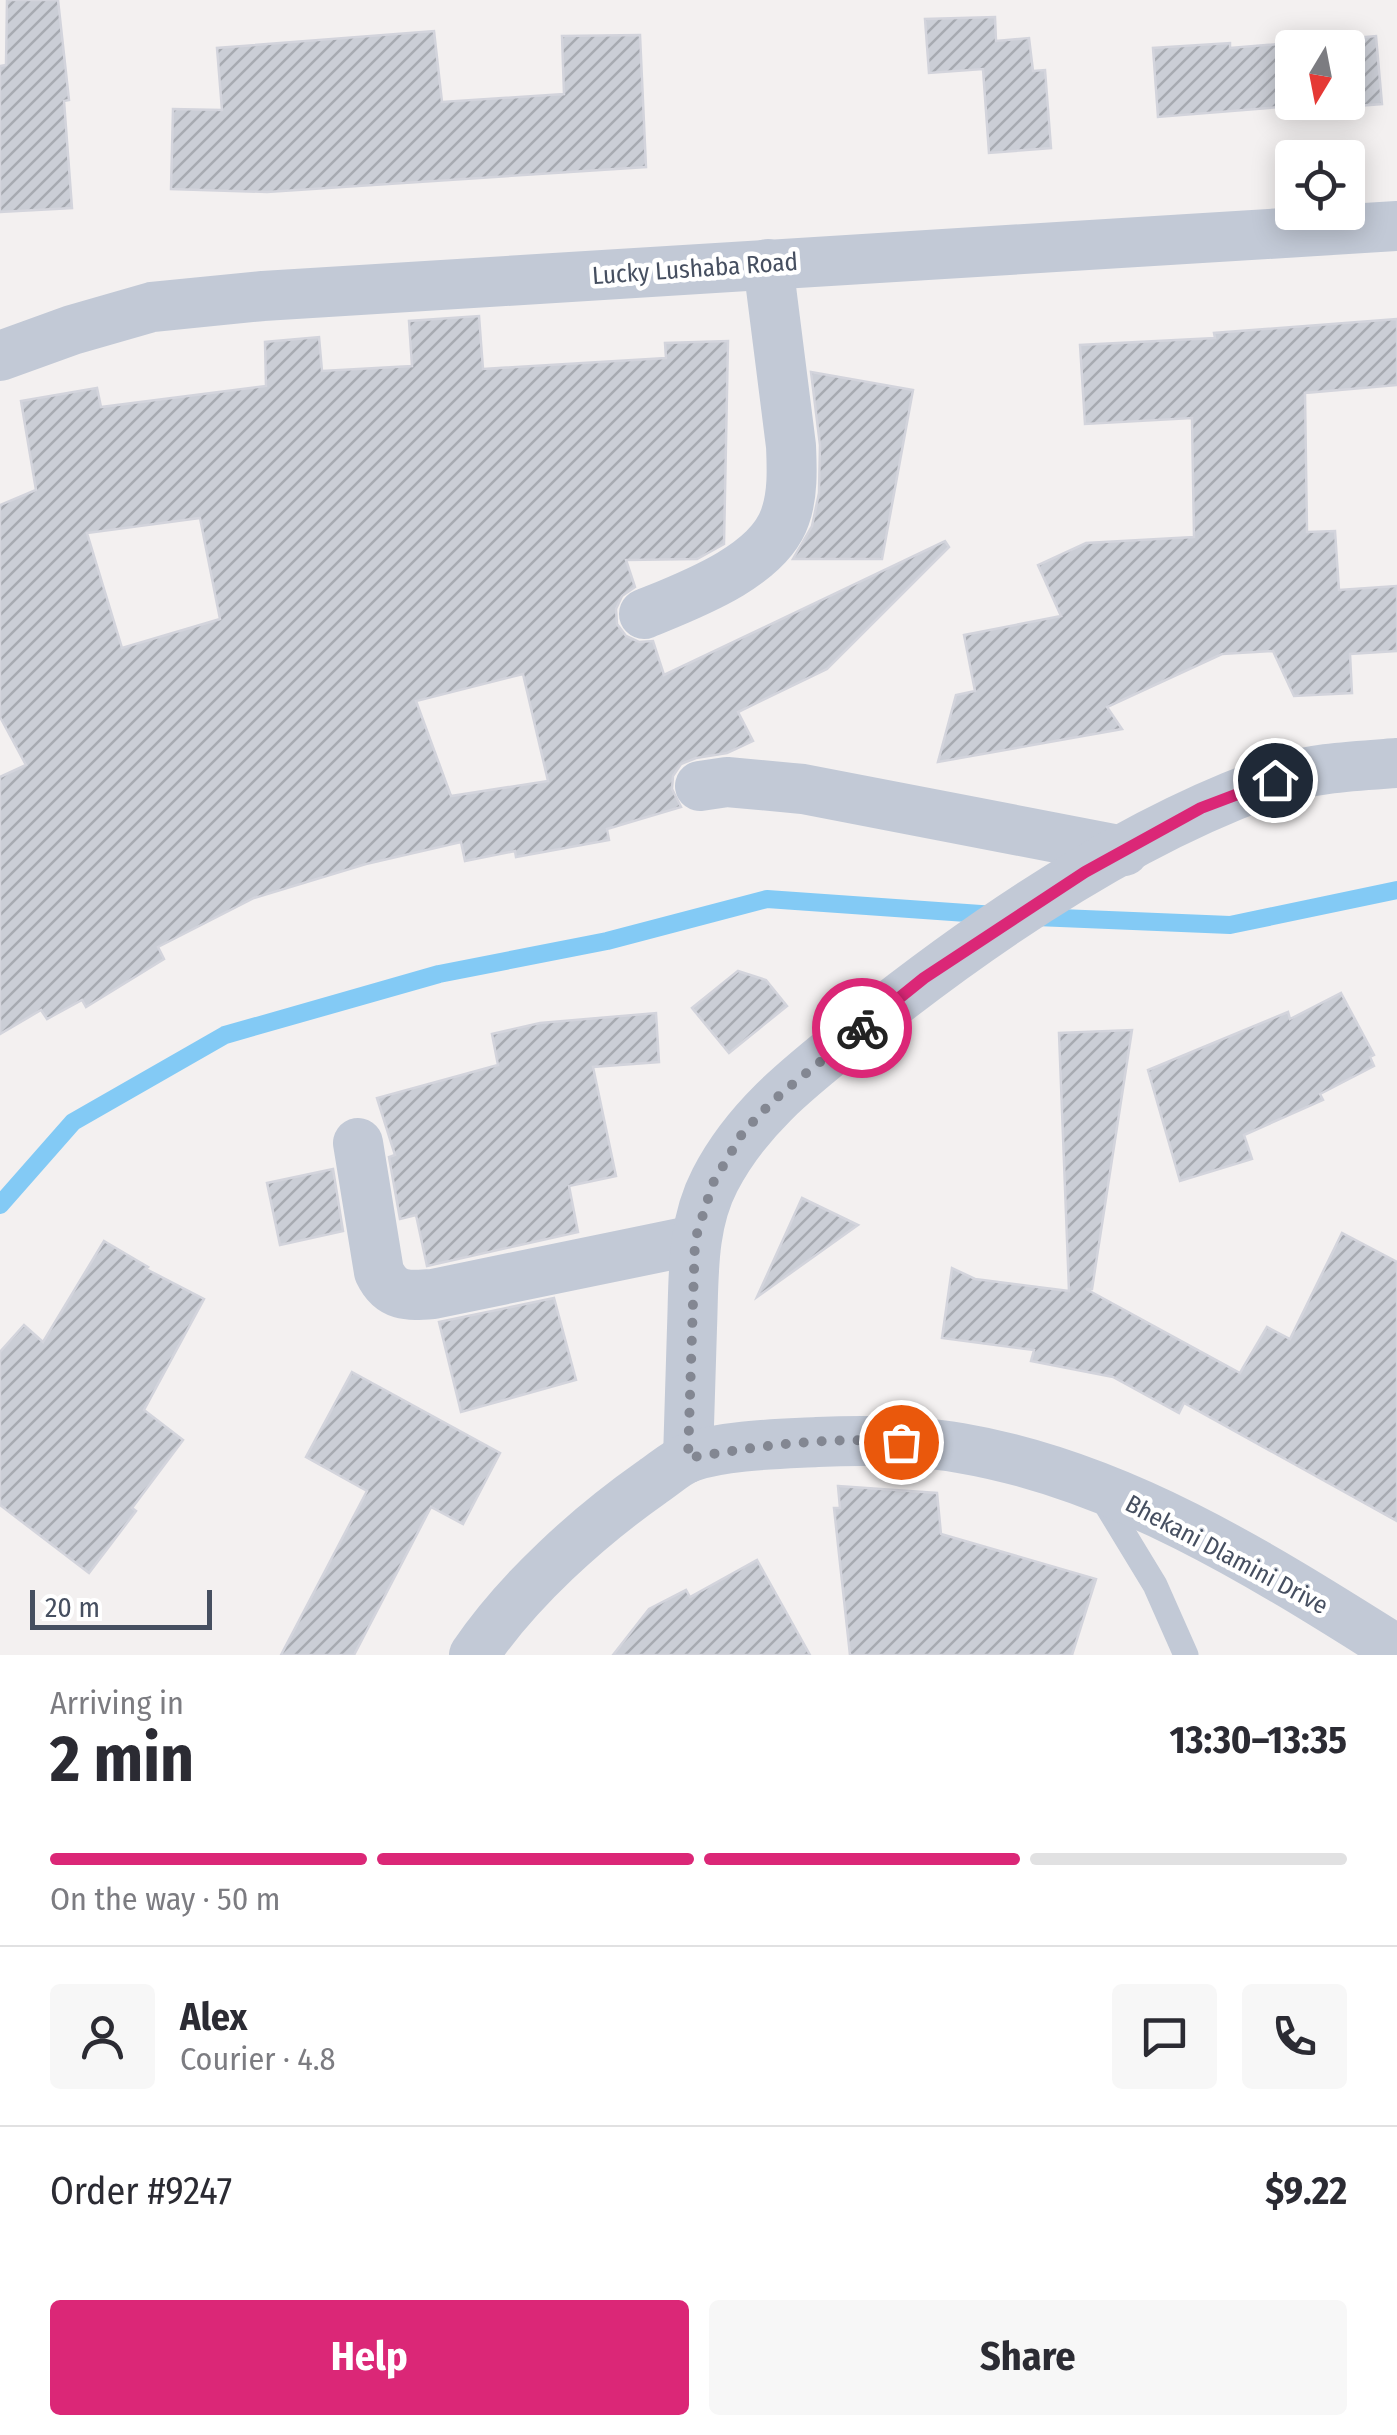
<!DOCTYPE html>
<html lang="en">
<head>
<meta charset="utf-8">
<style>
  body { margin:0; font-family:"Fira Sans Condensed",sans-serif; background:#f7f7f7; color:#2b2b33; height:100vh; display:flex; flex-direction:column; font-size:38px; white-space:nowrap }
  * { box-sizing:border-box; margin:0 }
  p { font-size:32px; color:#7c7c81 }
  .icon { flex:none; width:55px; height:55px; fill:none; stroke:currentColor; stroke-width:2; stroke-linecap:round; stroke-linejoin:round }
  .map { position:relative; height:1655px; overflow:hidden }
  .panel { display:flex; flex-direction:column; background:#fff; flex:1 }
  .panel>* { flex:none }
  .needle { width:65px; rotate:190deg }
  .buttons { position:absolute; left:1275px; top:30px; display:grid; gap:20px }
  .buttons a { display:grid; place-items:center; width:90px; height:90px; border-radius:10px; background:#fff; box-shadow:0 5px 25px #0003; font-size:50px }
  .scale { position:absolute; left:30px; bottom:25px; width:182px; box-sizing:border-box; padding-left:10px; border:5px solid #464f60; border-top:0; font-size:28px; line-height:35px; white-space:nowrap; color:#464f60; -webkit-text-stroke:8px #fff; paint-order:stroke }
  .pin { position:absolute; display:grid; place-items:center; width:85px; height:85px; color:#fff; margin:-42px; border:5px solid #fff; border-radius:50%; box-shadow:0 2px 10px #0007 }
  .courier { position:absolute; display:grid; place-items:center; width:100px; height:100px; margin:-50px; border:8px solid #db2777; border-radius:50%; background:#fff; color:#222; box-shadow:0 2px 12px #0007 }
  .head em { font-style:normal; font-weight:700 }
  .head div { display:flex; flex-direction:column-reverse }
  .head { display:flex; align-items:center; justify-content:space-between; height:170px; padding:0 50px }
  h1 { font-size:65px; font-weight:700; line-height:75px }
  .bar { display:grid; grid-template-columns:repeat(4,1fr); gap:15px 10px; align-content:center; height:120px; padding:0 50px }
  .bar i { height:12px; border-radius:8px; background:#e1e1e2 }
  .bar .current { background:#db2777 }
  .bar p { grid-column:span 4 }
  .line { display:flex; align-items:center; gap:25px; padding:0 50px; border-top:2px solid #e1e1e2 }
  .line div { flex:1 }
  .round { display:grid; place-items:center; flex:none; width:105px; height:105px; border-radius:10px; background:#f7f7f7 }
  .action { display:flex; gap:20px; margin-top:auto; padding:20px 50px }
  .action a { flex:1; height:115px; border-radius:10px; background:#db2777; color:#fff; font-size:40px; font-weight:700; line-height:115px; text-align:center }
  .action a+a { background:#f7f7f7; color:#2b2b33 }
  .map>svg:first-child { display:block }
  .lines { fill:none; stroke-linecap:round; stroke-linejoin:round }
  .stream { stroke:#83caf5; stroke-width:18 }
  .building { fill:url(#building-hatch); stroke:#d3d4dc; stroke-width:2.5; fill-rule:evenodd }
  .lane { stroke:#c2c9d6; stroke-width:25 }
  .street { stroke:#c2c9d6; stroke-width:50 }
  .done { stroke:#838792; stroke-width:10; stroke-dasharray:0 18 }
  .route { stroke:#db2777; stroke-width:12 }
  .labels { text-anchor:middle; stroke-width:9; stroke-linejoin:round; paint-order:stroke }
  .street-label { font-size:25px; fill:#464f60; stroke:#fff }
</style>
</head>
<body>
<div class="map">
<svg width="1397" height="1655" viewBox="0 0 1397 1655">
  <defs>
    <pattern id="building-hatch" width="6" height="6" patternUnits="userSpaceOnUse" patternTransform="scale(2.5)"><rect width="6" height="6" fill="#cbced6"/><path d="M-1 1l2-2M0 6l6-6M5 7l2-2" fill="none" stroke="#a7aab1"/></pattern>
  </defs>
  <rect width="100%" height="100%" fill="#f3f0f0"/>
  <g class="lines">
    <!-- stream -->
    <g class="stream">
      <path d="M1036 917 1230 925 1397 890"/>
      <path d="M0 1205 73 1122 225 1035 439 974 607 941 767 899 995 915"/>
    </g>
  </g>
  <!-- building -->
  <g class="building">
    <path d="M7 0H58L69 100 64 101 72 208 0 212V66L6 65Z"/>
    <path d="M995 17 996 41 1029 38 1033 71 1045 70 1051 148 989 153 983 69 929 73 925 19Z"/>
    <path d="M434 31 442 102 564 94 562 36 640 35 646 167 267 192 171 189 173 109 222 110 217 48Z"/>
    <path d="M1376 36 1382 104 1305 110V105L1158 117 1153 48 1230 43V48ZM1292 48H1348V102H1292Z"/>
    <path d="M479 316 483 369 666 358 665 343 728 341 724 544 697 559 626 560 635 587 622 596 616 609 617 624 626 636 639 642 653 641 664 675 945 541 949 547 827 669 738 712 753 741 727 753 696 758 681 764 673 776 672 789 681 807 607 829 609 840 516 857 515 851 465 861 461 842 366 864 254 898 158 947 164 959 86 1007 82 1000 47 1019 41 1010 0 1034V777L26 765 0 717V505L36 490 21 401 97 388 101 407 266 386 265 342 319 337 322 371 412 366 409 321ZM200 518 220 619 122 648 87 533ZM523 674 548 781 451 796 416 701Z"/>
    <path d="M1397 319V385L1305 393 1307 532 1335 531 1339 590 1397 586V651L1350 654 1352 693 1294 696 1273 651 1222 654 1107 707 1122 729 938 762 956 695 975 691 964 635 1061 616 1038 565 1086 543 1194 537 1192 418 1085 424 1080 345 1215 338 1214 333Z"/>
    <path d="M811 372 913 390 882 559H793L812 526 819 493 820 445Z"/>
    <path d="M738 971 766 980 787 1006 729 1053 692 1008Z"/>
    <path d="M1341 993 1374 1055 1370 1057 1374 1066 1320 1094 1323 1100 1244 1135 1252 1159 1180 1181 1148 1070 1288 1012 1290 1019Z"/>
    <path d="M656 1013 659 1062 593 1067 616 1176 569 1186 578 1232 427 1266 416 1215 400 1219 389 1157 395 1155 377 1098 498 1065 492 1034 540 1023Z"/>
    <path d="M1132 1030 1092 1289H1086L1240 1373 1267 1327 1290 1339 1342 1233 1397 1262V1521L1184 1403 1179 1413 1113 1377 1031 1361 1034 1350 942 1338 952 1268 975 1279 1069 1291 1059 1033Z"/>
    <path d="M333 1169 343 1231 280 1245 267 1183Z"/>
    <path d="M802 1198 858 1225 757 1297Z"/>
    <path d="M104 1241 148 1267 146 1269 204 1299 144 1410 183 1440 132 1508 136 1511 89 1573 0 1505V1352L24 1325 43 1342Z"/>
    <path d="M554 1298 576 1380 461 1412 439 1322Z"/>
    <path d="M352 1372 500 1453 463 1524 431 1507 354 1655H281L367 1491 306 1457Z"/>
    <path d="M838 1486 937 1493 941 1534 1096 1579 1072 1655H850L834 1508H840Z"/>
    <path d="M757 1560 810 1655H613L649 1609 686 1590 690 1597Z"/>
  </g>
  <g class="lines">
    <!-- lane -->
    <path class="lane" d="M1099 1493 1155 1585 1186 1655"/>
    <!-- street -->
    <g class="street">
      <path d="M0 356 72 330 152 307 263 296 1397 226"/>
      <path d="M644 614C688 596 768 567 785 517 793 495 792 469 791 446L768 264"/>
      <path d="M700 786 727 782 803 789 1124 851"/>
      <path d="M358 1143 379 1272C391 1297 407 1296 433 1294L695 1240"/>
      <path d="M688 1458C689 1415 691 1372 692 1328 694 1278 691 1226 715 1180 749 1114 805 1073 861 1028 980 933 1126 833 1269 782 1309 768 1355 766 1397 763"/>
      <path d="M474 1655C518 1590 588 1527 652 1482 664 1474 677 1462 690 1457 725 1445 780 1444 817 1442 865 1440 913 1440 960 1448 1120 1475 1262 1565 1397 1650"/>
    </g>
  </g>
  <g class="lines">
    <!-- done -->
    <path class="done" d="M862 1028 783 1092 762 1112 742 1134 713 1183 695 1240 688 1458C759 1446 829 1436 901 1442"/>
    <!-- route -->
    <path class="route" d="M862 1028 924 978 1085 872 1201 808 1275 780"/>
  </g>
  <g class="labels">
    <!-- street labels -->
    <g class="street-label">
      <text transform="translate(695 268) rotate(-4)" y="9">Lucky Lushaba Road</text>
      <text transform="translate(1227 1554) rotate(28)" y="9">Bhekani Dlamini Drive</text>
    </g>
  </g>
</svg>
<div class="buttons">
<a><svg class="needle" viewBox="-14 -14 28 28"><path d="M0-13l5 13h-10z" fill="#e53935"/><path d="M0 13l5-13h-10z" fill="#7c7c81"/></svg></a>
<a><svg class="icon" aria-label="locate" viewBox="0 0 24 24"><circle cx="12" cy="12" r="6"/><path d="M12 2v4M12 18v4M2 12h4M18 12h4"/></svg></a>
</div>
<div class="scale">20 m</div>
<div class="pin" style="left:901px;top:1442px;background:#ea580c"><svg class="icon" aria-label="bag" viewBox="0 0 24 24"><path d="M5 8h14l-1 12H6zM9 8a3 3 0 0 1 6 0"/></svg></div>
<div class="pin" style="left:1275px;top:780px;background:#1f2937"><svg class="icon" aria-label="home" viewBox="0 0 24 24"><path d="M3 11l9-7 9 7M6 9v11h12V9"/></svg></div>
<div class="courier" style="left:862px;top:1028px"><svg class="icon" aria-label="bike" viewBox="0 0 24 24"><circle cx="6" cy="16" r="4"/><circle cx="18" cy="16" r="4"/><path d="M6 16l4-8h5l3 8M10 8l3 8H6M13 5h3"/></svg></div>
</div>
<section class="panel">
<div class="head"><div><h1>2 min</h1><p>Arriving in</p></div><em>13:30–13:35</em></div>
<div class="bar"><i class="current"></i><i class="current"></i><i class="current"></i><i></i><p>On the way · 50 m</p></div>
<div class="line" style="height:180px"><a class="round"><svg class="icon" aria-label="person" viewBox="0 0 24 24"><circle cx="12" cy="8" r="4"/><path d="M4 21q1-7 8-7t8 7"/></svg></a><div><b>Alex</b><p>Courier · 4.8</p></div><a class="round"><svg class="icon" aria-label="chat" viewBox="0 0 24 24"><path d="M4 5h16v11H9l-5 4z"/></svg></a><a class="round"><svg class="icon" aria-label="phone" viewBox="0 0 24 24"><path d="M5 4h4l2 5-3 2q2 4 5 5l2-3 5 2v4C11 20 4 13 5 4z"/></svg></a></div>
<div class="line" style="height:130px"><div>Order #9247</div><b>$9.22</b></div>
<div class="action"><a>Help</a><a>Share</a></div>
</section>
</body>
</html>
